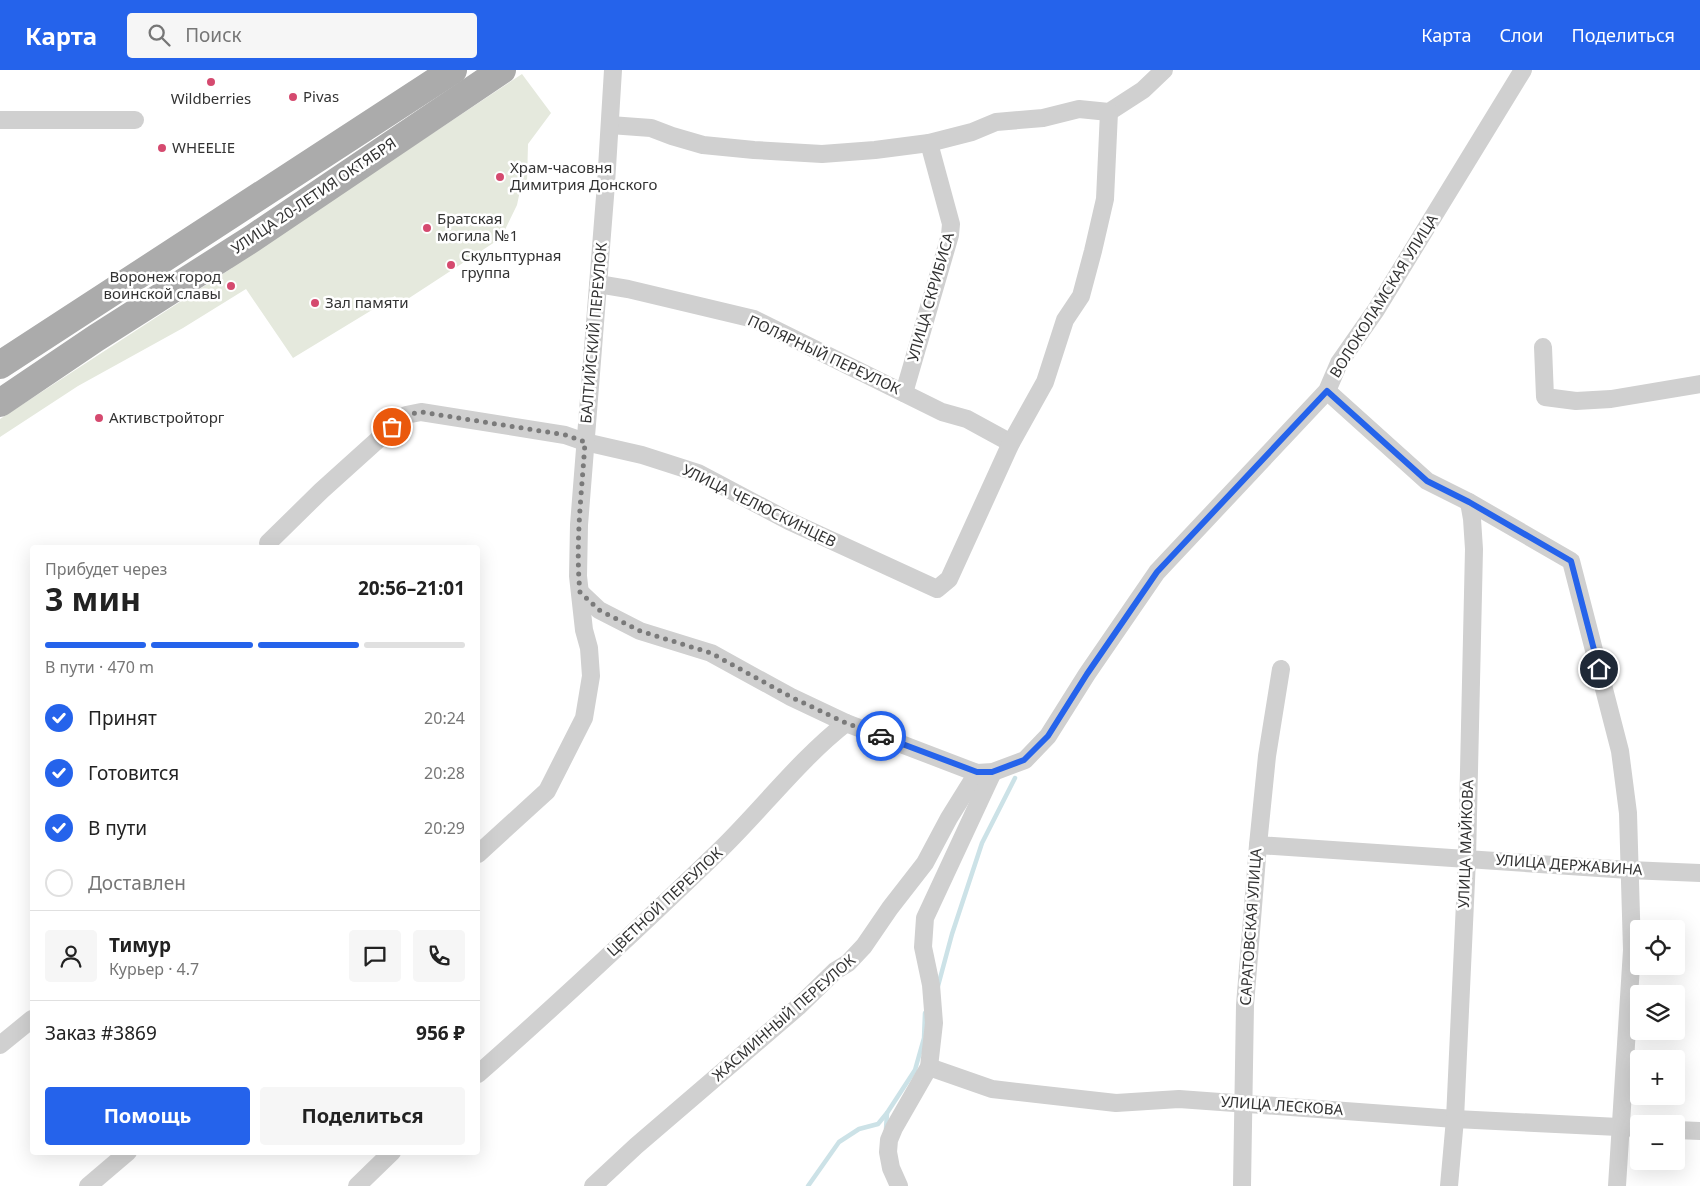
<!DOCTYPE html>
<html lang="ru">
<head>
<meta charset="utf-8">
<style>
  body { margin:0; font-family:"Noto Sans",sans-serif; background:#f6f6f6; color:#222; height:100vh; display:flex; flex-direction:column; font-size:19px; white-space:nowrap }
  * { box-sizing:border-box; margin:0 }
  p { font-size:16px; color:#767676 }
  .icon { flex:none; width:28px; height:28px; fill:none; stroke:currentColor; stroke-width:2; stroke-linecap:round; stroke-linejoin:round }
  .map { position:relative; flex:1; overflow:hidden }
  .side { position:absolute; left:30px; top:475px; width:450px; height:610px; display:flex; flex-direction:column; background:#fff; border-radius:5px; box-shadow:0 5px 20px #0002 }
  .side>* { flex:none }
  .fabs { position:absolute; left:1630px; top:850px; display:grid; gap:10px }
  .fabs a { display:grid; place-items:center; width:55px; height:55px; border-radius:5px; background:#fff; box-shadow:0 5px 20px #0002; font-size:25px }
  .pin { position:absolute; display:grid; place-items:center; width:42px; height:42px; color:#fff; margin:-21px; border:2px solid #fff; border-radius:50%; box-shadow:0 1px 5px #0007 }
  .courier { position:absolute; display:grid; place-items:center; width:50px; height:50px; margin:-25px; border:4px solid #2563eb; border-radius:50%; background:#fff; color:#222; box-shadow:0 1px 6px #0007 }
  .overview em { font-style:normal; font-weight:700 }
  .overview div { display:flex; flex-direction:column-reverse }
  .overview { display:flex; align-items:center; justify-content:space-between; height:85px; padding:0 15px }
  h1 { font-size:32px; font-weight:700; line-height:38px }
  .bar { display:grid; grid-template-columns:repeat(4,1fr); gap:8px 5px; align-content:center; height:60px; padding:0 15px }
  .bar i { height:6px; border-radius:4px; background:#e0e0e0 }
  .bar .current { background:#2563eb }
  .bar p { grid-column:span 4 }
  .line { display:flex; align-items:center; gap:12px; padding:0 15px; border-top:1px solid #e0e0e0 }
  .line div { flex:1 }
  .round { display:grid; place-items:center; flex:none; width:52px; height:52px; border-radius:5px; background:#f6f6f6 }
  ol { padding:0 15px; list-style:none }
  li { display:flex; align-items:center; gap:15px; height:55px }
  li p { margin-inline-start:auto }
  li .icon { padding:5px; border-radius:50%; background:#2563eb; color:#fff; stroke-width:4 }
  li:last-child { color:#767676 }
  li i { width:28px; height:28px; border:2px solid #e0e0e0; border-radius:50% }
  .action { display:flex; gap:10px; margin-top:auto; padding:10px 15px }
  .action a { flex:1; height:58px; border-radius:5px; background:#2563eb; color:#fff; font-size:20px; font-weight:700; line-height:58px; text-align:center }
  .action a+a { background:#f6f6f6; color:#222 }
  header { display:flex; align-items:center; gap:30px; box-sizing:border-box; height:70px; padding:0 25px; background:#2563eb; color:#fff }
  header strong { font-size:24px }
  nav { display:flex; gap:28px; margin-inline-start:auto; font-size:18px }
  .search { width:350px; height:45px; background:#f6f6f6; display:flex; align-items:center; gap:12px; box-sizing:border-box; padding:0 18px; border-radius:5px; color:#767676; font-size:19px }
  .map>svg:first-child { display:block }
  .green { fill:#e5e9dd }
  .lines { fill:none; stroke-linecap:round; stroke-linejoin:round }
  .stream { stroke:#cce2e7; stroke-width:4.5 }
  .minor { stroke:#d0d0d0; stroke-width:18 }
  .primary { stroke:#ababab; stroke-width:28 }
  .done { stroke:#7a7a7a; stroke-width:5; stroke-dasharray:0 9 }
  .route { stroke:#2563eb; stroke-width:6 }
  .poi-dot { fill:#d54a6f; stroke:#fff; stroke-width:2 }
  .labels { text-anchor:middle; stroke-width:5; stroke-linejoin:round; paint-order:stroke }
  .poi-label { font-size:15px; fill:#333; stroke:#fff; text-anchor:start }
  .street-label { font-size:15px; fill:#333; stroke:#fff }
</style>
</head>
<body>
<header>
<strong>Карта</strong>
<div class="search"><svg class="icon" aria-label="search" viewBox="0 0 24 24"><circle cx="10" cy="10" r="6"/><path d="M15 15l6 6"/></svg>Поиск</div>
<nav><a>Карта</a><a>Слои</a><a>Поделиться</a></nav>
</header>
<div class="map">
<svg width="1700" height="1116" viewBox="0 0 1700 1116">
  <rect width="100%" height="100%" fill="#fff"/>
  <!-- green -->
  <path class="green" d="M522 4 551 43 528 74 527 112 521 116 517 135 501 168 400 234 395 226 293 288 246 219 183 258 78 316 0 367V349L232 198 231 197Z"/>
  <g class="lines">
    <!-- stream -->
    <g class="stream">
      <path d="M938 916 952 864 982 773 1015 708"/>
      <path d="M886 1059 887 1043"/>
      <path d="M808 1116 839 1072 859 1059 878 1054 887 1043 915 1000 924 968 925 943"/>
    </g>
    <!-- minor -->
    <g class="minor">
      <path d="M0 50H135"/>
      <path d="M610 55 651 58 672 66 703 75 754 80 822 84 875 80 929 73 972 62 996 52 1043 48 1079 39 1109 42 1143 20 1164 0"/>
      <path d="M598 214 628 219 754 249 942 342 967 349 1011 373"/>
      <path d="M1543 277 1545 327 1576 331 1611 329 1700 314"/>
      <path d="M1327 321 1427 411 1469 432 1571 491 1620 681 1628 743 1632 880 1617 1116"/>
      <path d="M904 323 950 165 951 154 929 73"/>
      <path d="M268 473 321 421 392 357 406 345 421 342 565 365 585 372 642 385 698 403 789 451 937 519 949 509 1011 373 1045 312 1065 250 1081 226 1093 181 1105 129 1109 42"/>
      <path d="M580 522 599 540 640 561 711 583 791 627 846 653 977 703 993 702 1025 690 1048 666 1087 604 1157 502 1327 321 1339 293 1376 240 1523 0"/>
      <path d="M1258 775 1629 800 1700 803"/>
      <path d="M478 784 547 721 584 648 591 606 589 578 584 560 578 506 579 455 606 114 613 0"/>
      <path d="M0 975 32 949"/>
      <path d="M929 997 992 1019 1116 1033 1179 1029 1455 1049 1639 1058"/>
      <path d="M478 1004C560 932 641 856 720 780 763 738 799 690 846 653"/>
      <path d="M1676 1060 1700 1061"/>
      <path d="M88 1116 128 1082"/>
      <path d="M357 1116 392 1082"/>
      <path d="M593 1116 636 1076 798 937 835 901 848 893 864 876 890 838 925 793 949 748 977 703"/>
      <path d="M899 1116 891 1098 888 1082 889 1070 894 1058 929 997 934 953 931 915 923 877 925 848 993 702"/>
      <path d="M1242 1116 1245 935 1258 775 1267 686 1281 599"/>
      <path d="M1449 1116 1455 1049 1467 789 1474 479 1472 449 1469 432"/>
    </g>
    <!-- primary -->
    <g class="primary">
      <path d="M0 295 453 0"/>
      <path d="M0 333 96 268 253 168 502 0"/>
    </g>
  </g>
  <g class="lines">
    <!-- done -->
    <path class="done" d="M392 357 406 345 421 342 566 365 585 372C582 421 575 473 580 522L599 540 640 561 711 583 791 627 846 653 881 666"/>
    <!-- route -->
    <path class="route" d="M881 666 977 702H992L1024 690 1048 666 1087 604 1157 502 1327 321 1427 411 1469 432 1571 491 1599 599"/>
  </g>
  <!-- markers -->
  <g class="poi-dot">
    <circle cx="211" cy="12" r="5"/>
    <circle cx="293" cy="27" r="5"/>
    <circle cx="162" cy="78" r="5"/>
    <circle cx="500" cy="107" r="5"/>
    <circle cx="427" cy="158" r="5"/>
    <circle cx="451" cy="195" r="5"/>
    <circle cx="231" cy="216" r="5"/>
    <circle cx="315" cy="233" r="5"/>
    <circle cx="99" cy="348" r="5"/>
  </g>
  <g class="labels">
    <!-- poi labels -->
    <g class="poi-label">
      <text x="303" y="32">Pivas</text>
      <text x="211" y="34" text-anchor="middle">Wildberries</text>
      <text x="172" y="83">WHEELIE</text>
      <text x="510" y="103">Храм-часовня<tspan x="510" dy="17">Димитрия Донского</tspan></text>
      <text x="437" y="154">Братская<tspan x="437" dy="17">могила №1</tspan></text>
      <text x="461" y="191">Скульптурная<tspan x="461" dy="17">группа</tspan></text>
      <text x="221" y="212" text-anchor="end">Воронеж город<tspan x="221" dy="17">воинской славы</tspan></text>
      <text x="325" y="238">Зал памяти</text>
      <text x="109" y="353">Активстройторг</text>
    </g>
    <!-- street labels -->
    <g class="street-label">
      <text transform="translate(314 126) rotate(-34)" y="5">УЛИЦА 20-ЛЕТИЯ ОКТЯБРЯ</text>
      <text transform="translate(1384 226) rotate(-58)" y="5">ВОЛОКОЛАМСКАЯ УЛИЦА</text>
      <text transform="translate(931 227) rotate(-74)" y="5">УЛИЦА СКРИБИСА</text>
      <text transform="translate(594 263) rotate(-85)" y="5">БАЛТИЙСКИЙ ПЕРЕУЛОК</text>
      <text transform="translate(824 285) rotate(25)" y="5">ПОЛЯРНЫЙ ПЕРЕУЛОК</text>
      <text transform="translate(759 436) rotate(26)" y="5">УЛИЦА ЧЕЛЮСКИНЦЕВ</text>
      <text transform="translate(1466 774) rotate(-88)" y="5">УЛИЦА МАЙКОВА</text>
      <text transform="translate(1569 795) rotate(4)" y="5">УЛИЦА ДЕРЖАВИНА</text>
      <text transform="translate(665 832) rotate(-43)" y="5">ЦВЕТНОЙ ПЕРЕУЛОК</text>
      <text transform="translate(1251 857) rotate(-86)" y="5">САРАТОВСКАЯ УЛИЦА</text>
      <text transform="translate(784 948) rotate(-41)" y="5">ЖАСМИННЫЙ ПЕРЕУЛОК</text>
      <text transform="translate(1282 1036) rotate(4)" y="5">УЛИЦА ЛЕСКОВА</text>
    </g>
  </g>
</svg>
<div class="fabs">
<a><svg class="icon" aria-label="locate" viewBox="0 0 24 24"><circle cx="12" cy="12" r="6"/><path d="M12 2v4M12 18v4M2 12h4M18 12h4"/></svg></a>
<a><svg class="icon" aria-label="layers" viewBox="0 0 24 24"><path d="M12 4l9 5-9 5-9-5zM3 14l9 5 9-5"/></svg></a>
<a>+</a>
<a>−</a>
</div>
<div class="pin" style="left:392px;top:357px;background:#ea580c"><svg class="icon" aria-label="bag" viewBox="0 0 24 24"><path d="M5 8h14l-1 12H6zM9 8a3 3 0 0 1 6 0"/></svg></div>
<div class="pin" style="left:1599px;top:599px;background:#1f2937"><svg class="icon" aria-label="home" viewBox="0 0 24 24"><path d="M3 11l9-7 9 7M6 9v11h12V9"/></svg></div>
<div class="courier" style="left:881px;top:666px"><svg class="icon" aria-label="car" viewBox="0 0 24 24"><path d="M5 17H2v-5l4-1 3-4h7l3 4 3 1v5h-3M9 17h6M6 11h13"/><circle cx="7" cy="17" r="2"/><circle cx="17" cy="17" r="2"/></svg></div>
<section class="side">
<div class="overview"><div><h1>3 мин</h1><p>Прибудет через</p></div><em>20:56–21:01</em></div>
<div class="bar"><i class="current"></i><i class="current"></i><i class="current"></i><i></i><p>В пути · 470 m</p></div>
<ol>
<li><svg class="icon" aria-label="check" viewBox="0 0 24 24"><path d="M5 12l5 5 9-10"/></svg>Принят<p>20:24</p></li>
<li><svg class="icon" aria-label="check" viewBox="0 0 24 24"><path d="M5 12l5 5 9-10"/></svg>Готовится<p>20:28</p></li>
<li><svg class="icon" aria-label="check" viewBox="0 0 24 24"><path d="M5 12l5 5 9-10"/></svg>В пути<p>20:29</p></li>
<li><i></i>Доставлен</li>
</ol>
<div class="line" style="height:90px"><a class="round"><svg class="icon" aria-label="person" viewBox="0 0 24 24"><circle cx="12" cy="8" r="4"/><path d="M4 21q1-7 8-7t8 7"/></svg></a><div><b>Тимур</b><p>Курьер · 4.7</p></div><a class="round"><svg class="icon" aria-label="chat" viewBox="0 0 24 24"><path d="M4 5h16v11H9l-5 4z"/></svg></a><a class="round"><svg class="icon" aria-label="phone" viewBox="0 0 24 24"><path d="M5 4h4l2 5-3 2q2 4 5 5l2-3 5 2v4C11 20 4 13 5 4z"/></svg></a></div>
<div class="line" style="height:65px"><div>Заказ #3869</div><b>956 ₽</b></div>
<div class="action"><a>Помощь</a><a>Поделиться</a></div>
</section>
</div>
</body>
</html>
